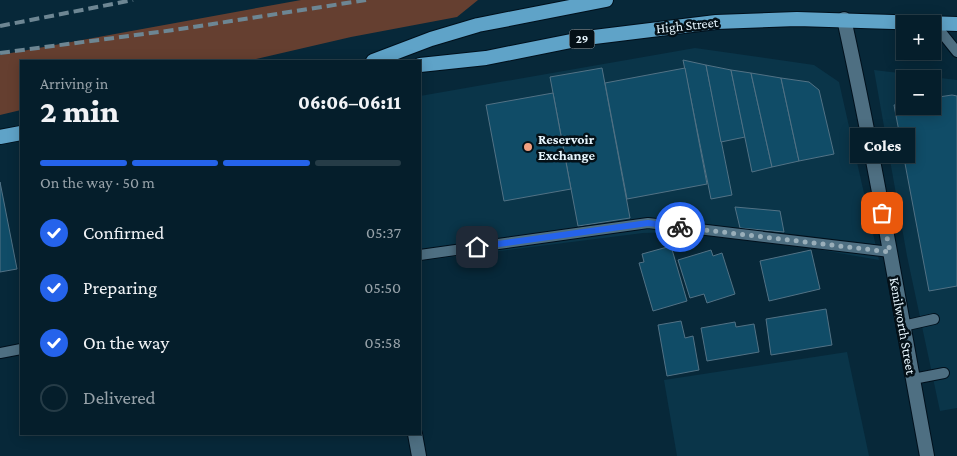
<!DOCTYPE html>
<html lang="en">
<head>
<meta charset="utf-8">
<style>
  body { margin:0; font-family:"Crimson Pro",serif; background:#132b37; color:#f1f3f6; height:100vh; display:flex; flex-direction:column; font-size:19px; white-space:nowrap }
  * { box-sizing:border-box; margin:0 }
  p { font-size:16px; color:#97a2a9 }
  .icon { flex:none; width:28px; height:28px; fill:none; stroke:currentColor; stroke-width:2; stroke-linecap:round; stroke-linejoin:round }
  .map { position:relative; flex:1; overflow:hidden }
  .details { position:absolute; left:20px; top:60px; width:401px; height:375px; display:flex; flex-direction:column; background:#051e2b; border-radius:0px; box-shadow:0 2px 12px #0003,0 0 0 1px #263c47 }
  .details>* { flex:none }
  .tools { position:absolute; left:896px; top:15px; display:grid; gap:10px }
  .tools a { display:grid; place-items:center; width:45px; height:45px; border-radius:0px; background:#051e2b; box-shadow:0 2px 12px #0003,0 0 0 1px #263c47; font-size:25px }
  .pin { position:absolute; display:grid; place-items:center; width:42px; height:42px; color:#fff; margin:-21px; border-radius:10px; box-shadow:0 2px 8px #0006 }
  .courier { position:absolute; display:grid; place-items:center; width:50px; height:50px; margin:-25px; border:4px solid #2563eb; border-radius:50%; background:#fff; color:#222; box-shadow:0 1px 6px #0007 }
  .bubble { position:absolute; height:35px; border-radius:0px; background:#051e2b; box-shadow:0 2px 12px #0003,0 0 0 1px #263c47; font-size:16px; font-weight:800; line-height:35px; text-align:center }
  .headline em { font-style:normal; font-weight:800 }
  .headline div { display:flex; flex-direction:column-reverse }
  .headline { display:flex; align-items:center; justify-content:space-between; height:85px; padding:0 20px }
  h1 { font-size:32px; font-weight:800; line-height:38px }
  .bar { display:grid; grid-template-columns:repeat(4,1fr); gap:8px 5px; align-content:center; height:60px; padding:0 20px }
  .bar i { height:6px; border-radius:4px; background:#263c47 }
  .bar .current { background:#2563eb }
  .bar p { grid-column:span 4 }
  ol { padding:0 20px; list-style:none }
  li { display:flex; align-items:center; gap:15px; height:55px }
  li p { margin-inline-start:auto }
  li .icon { padding:5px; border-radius:50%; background:#2563eb; color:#fff; stroke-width:4 }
  li:last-child { color:#97a2a9 }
  li i { width:28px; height:28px; border:2px solid #263c47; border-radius:50% }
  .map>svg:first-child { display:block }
  .built { fill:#0a3549; fill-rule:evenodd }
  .green { fill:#653f30 }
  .building { fill:#104c67; stroke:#527285 }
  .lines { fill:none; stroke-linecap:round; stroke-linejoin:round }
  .service-casing { stroke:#00101c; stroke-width:12 }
  .minor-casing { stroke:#00101c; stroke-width:16 }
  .primary-casing { stroke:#00101c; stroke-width:16 }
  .service { stroke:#4e6f82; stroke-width:10 }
  .minor { stroke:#4e6f82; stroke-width:14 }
  .primary { stroke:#5fa3c8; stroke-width:14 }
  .rail { stroke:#6d8693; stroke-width:4; stroke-dasharray:10 5; stroke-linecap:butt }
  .done { stroke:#99aeb9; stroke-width:5; stroke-dasharray:0 9 }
  .route { stroke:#2563eb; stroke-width:6 }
  .poi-dot { fill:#f2a081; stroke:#041017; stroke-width:2 }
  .labels { text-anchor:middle; stroke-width:5; stroke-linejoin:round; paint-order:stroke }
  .shield { fill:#041017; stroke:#a3b1b9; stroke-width:1 }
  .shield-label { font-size:12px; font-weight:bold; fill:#e7f6fe }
  .street-label { font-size:14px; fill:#e7f6fe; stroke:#041017 }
  .poi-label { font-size:14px; font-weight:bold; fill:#e7f6fe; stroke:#041017; text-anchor:start }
</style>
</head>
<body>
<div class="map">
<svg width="957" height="456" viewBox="0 0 957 456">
  <rect width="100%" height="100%" fill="#072839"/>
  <!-- built -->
  <g class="built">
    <path d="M695 48 814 65 839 82 879 260 712 231 643 233 421 261 420 96Z"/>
    <path d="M874 70 957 80V408L940 411 907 256ZM905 79H932V106H905Z"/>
    <path d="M847 352 869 456H677L664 380Z"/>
  </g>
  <!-- green -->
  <path class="green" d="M301 0H478L457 17 351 37 248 61H21V110L0 115V55Z"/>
  <!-- building -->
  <g class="building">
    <path d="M683 60 706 65 732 195 711 199Z"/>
    <path d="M706 65 731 70 745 137 721 142Z"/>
    <path d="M602 68 630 218 578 226 550 77Z"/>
    <path d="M685 68 707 184 627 199 605 83Z"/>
    <path d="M731 70 751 73 772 167 752 172Z"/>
    <path d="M751 73 781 78 799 161 772 167Z"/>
    <path d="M781 78 809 82 819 90 834 154 799 161Z"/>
    <path d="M553 93 571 189 504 201 486 105Z"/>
    <path d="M952 95 957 96V286L929 291 894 105 905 103V106H932V98Z"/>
    <path d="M0 182 17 269 0 272Z"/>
    <path d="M735 207 780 211 784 232 740 228Z"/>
    <path d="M671 246 687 301 653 311 639 263 644 262 642 254Z"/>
    <path d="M711 250 713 256 722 253 735 294 707 303 704 294 690 298 678 260Z"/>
    <path d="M811 250 820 289 769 301 760 261Z"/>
    <path d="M826 309 832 345 771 355 766 319Z"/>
    <path d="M681 321 685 338 693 336 699 370 667 376 658 325Z"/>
    <path d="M735 322 736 327 754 324 759 352 707 361 701 328Z"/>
  </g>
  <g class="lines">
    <!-- service casing -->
    <g class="service-casing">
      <g id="service">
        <path d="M933 22 957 52"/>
        <path d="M420 255 648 223 890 252"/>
        <path d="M903 326 934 319"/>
        <path d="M0 353 21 349"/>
        <path d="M913 379 944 373"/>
      </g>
    </g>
    <!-- minor casing -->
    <g class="minor-casing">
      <g id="minor">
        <path d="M844 19C876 164 900 310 927 456"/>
        <path d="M415 434 419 456"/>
      </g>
    </g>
    <!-- primary casing -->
    <g class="primary-casing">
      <g id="primary">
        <path d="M373 61 431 39 478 25 606 0"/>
        <path d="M420 65 486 58 586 38 716 22 797 19 957 24"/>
        <path d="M0 137 21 133"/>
      </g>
    </g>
    <!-- service -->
    <use href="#service" class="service"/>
    <!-- minor -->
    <use href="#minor" class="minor"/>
    <!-- primary -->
    <use href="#primary" class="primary"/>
    <!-- rail -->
    <g class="rail">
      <path d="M0 26 133 0"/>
      <path d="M0 53 174 30 366 0"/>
    </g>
  </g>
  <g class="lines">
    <!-- done -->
    <path class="done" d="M680 227 890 252 882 213"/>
    <!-- route -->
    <path class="route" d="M477 247 648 223 680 227"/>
  </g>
  <!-- markers -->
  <circle class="poi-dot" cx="528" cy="147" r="5"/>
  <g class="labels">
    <!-- shield labels -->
    <rect class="shield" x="569.5" y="29.5" width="25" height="19" rx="4"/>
    <g class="shield-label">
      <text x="582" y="43">29</text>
    </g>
    <!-- street labels -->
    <g class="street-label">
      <text transform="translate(687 25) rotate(-6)" y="5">High Street</text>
      <text transform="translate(903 326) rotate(80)" y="5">Kenilworth Street</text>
    </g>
    <!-- poi labels -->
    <g class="poi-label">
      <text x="538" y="144">Reservoir<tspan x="538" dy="16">Exchange</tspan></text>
    </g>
  </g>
</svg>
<div class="tools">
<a>+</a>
<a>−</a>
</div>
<div class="pin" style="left:882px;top:213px;background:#ea580c"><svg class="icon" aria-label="bag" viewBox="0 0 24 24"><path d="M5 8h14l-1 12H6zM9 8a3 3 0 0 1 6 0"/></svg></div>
<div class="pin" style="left:477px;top:247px;background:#1f2937"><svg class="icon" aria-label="home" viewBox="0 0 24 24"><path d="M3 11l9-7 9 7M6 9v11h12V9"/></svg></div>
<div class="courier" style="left:680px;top:227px"><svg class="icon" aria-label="bike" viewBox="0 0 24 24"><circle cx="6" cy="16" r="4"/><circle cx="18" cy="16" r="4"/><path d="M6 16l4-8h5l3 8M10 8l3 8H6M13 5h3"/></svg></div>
<div class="bubble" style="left:850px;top:128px;width:65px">Coles</div>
<section class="details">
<div class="headline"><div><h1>2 min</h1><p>Arriving in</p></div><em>06:06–06:11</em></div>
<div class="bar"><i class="current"></i><i class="current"></i><i class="current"></i><i></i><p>On the way · 50 m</p></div>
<ol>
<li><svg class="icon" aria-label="check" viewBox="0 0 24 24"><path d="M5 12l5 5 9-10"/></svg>Confirmed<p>05:37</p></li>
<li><svg class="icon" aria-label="check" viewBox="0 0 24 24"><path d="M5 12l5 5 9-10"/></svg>Preparing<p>05:50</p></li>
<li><svg class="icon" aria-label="check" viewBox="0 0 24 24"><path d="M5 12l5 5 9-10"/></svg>On the way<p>05:58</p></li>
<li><i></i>Delivered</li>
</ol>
</section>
</div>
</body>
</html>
